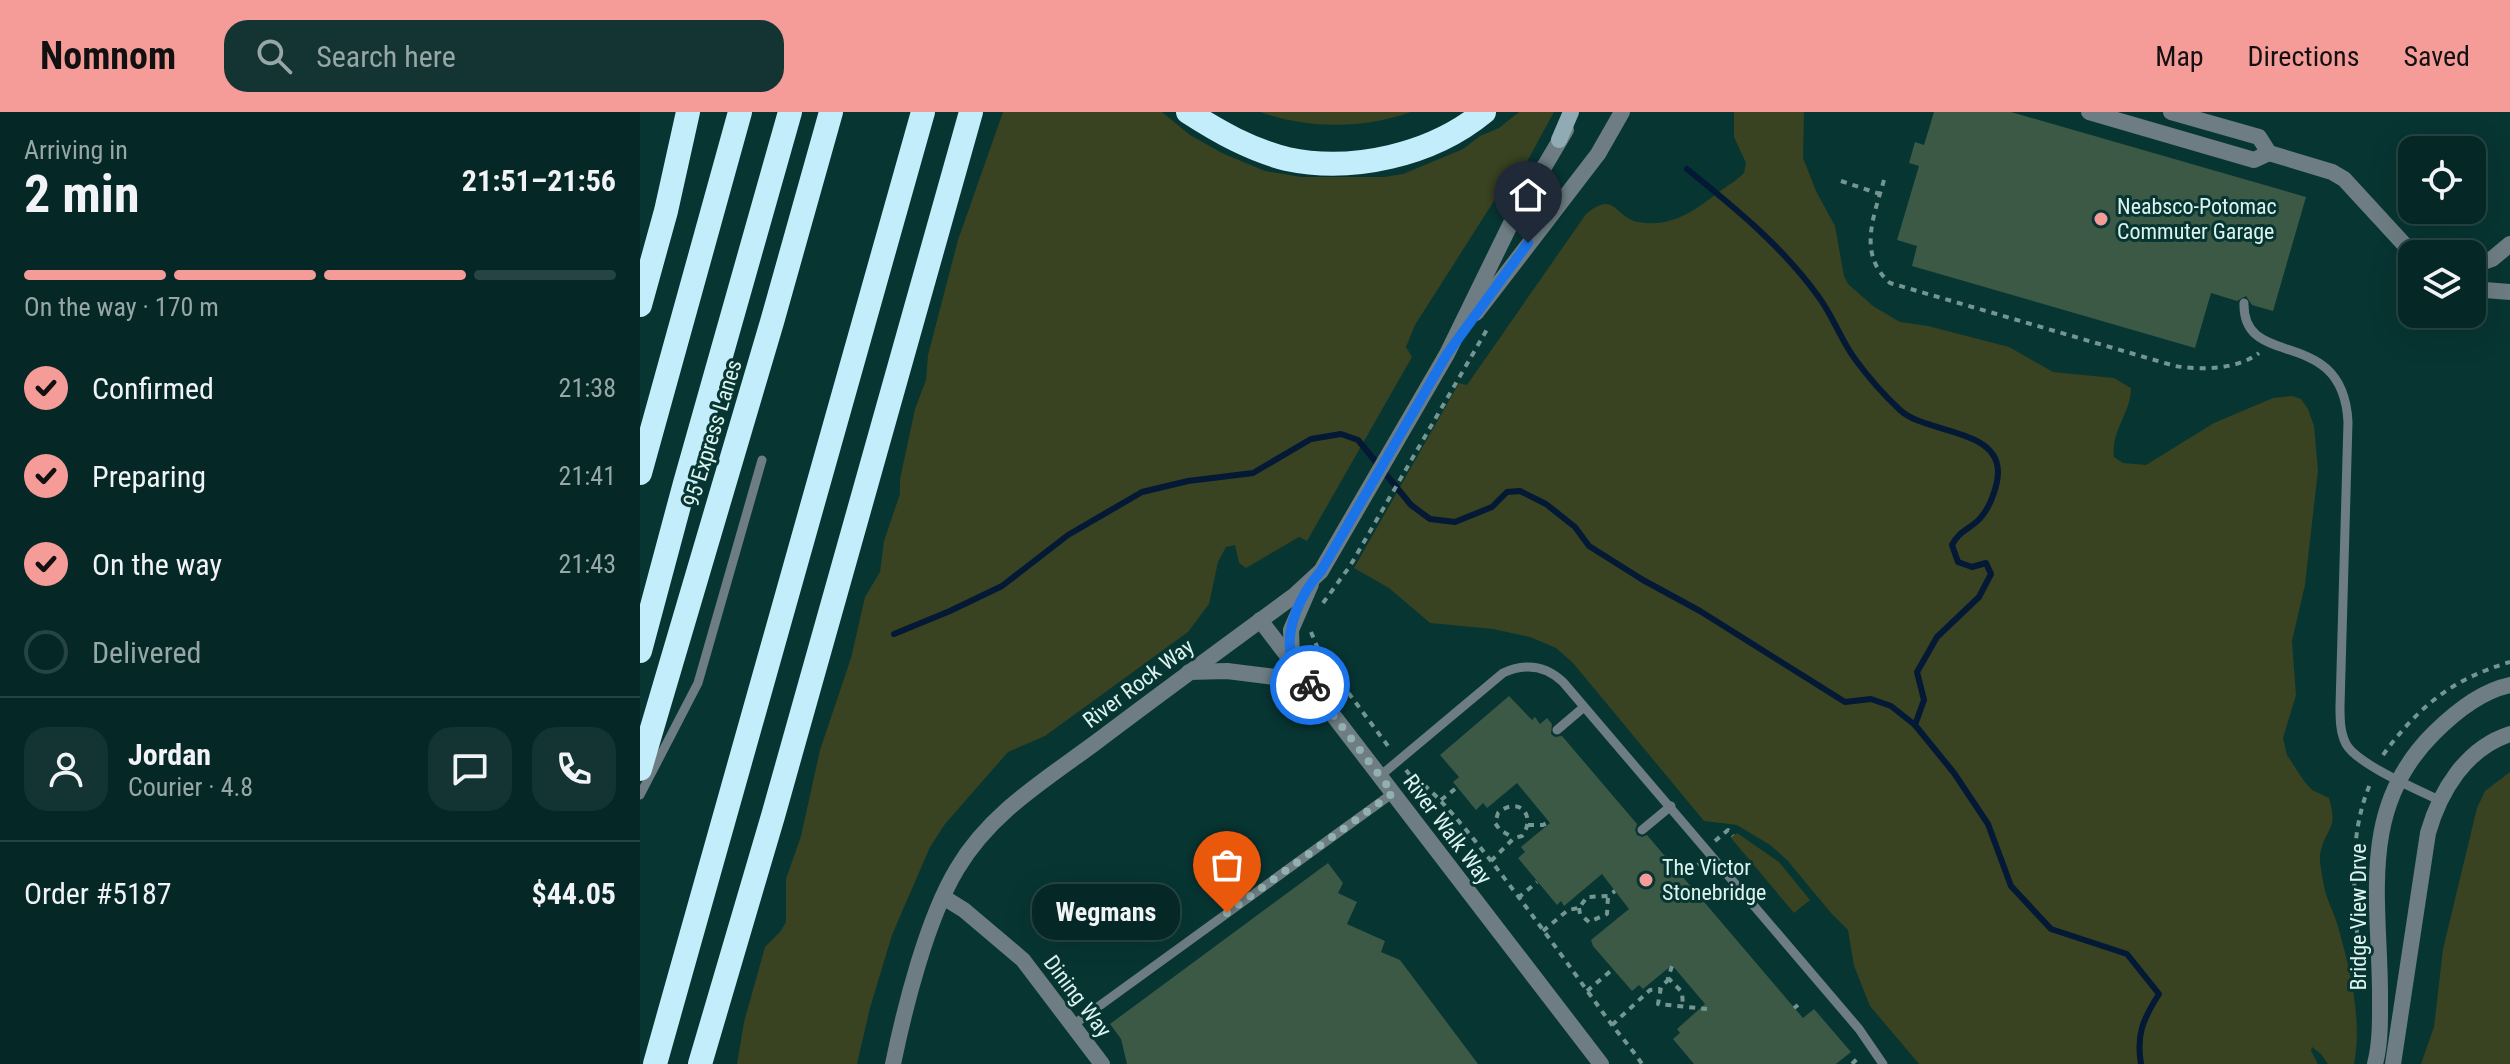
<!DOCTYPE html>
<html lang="en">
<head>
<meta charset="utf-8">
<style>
  body { margin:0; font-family:"Roboto Condensed",sans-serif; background:#133432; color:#f1f3f6; height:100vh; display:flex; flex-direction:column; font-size:30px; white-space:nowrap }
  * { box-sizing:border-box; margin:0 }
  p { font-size:26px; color:#97a6a7 }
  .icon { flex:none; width:44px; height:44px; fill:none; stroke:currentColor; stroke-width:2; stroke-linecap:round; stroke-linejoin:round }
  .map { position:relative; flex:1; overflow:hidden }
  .details { display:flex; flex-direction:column; background:#052826; width:640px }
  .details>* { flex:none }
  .fabs { position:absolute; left:1758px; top:24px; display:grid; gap:16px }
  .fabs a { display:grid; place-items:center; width:88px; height:88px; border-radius:16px; background:#052826; box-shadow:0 8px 32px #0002,0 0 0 2px #264443; font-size:40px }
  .pin { position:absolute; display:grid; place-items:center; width:68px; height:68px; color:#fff; margin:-82px -34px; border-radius:50% 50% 50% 0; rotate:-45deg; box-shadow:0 0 8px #0007 }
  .pin .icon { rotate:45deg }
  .courier { position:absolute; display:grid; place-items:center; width:80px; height:80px; margin:-40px; border:6px solid #1a73e8; border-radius:50%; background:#fff; color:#222; box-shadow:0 2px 10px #0007 }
  .bubble { position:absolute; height:56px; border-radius:24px; background:#052826; box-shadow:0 8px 32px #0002,0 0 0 2px #264443; font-size:26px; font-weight:700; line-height:56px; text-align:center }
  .overview em { font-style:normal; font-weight:700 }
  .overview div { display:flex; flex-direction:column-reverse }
  .overview { display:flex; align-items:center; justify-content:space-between; height:136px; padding:0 24px }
  h1 { font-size:52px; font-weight:700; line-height:60px }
  .bar { display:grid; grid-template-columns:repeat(4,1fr); gap:12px 8px; align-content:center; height:96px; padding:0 24px }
  .bar i { height:10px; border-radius:6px; background:#264443 }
  .bar .on { background:#f59b98 }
  .bar p { grid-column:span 4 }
  .line { display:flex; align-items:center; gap:20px; padding:0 24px; border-top:2px solid #264443 }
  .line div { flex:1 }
  .round { display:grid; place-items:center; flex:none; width:84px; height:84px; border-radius:24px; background:#133432 }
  ol { padding:0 24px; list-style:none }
  li { display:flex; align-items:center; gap:24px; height:88px }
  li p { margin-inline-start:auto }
  li .icon { padding:8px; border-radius:50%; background:#f59b98; color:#111; stroke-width:4 }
  li:last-child { color:#97a6a7 }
  li i { width:44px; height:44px; border:4px solid #264443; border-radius:50% }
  header { display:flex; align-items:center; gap:48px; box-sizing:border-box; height:112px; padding:0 40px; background:#f59b98; color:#111 }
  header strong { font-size:38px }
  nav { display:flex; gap:44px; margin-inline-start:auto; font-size:28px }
  .search { width:560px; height:72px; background:#133432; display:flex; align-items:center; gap:20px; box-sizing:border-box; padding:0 28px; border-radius:24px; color:#97a6a7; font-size:30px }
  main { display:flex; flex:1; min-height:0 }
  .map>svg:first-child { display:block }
  .green { fill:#394221 }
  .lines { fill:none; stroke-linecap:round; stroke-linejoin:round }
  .stream { stroke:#031935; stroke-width:6 }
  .building { fill:#3c5946 }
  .path { stroke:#749693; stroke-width:4; stroke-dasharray:6 6; stroke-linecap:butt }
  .lane { stroke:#6d7d83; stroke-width:9 }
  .street { stroke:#6d7d83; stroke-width:16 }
  .secondary { stroke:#90abb4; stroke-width:16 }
  .highway { stroke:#c4edfc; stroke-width:24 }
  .done { stroke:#92b0ae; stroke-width:8; stroke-dasharray:0 14.4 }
  .route { stroke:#1a73e8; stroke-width:10 }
  .poi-dot { fill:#f59b98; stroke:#073532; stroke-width:3 }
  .labels { text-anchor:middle; stroke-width:6; stroke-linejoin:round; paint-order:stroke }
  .poi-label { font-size:22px; fill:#ddf3f0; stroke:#073532; text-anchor:start }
  .street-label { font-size:22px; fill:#ddf3f0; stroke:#073532 }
</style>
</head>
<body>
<header>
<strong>Nomnom</strong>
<div class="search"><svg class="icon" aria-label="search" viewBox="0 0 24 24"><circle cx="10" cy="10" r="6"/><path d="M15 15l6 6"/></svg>Search here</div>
<nav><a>Map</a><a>Directions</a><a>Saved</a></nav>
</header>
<main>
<section class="details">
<div class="overview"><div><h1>2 min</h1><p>Arriving in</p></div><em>21:51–21:56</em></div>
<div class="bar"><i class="on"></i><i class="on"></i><i class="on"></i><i></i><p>On the way · 170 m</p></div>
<ol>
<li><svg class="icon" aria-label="check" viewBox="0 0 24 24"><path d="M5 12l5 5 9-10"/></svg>Confirmed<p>21:38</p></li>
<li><svg class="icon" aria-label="check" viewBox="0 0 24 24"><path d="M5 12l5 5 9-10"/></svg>Preparing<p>21:41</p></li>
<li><svg class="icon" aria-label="check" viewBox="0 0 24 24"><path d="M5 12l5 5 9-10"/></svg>On the way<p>21:43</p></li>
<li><i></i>Delivered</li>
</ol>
<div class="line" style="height:144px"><a class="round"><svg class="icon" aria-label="person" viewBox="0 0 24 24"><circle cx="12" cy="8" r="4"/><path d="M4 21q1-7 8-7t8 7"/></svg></a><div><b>Jordan</b><p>Courier · 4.8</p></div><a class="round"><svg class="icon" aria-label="chat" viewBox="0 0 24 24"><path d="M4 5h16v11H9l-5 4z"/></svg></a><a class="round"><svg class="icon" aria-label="phone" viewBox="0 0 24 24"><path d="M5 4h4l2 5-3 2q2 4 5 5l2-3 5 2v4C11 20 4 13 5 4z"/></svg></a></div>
<div class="line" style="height:104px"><div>Order #5187</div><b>$44.05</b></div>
</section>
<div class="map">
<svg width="1870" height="952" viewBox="0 0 1870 952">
  <rect width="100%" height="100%" fill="#073532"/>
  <!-- green -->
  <g class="green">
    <path d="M363 0H522L550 23 582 41 625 59 662 65H744L763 62 823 37 840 24 859 16 879 0H914L884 55 873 59 775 213 766 235 772 245 667 429 659 425 606 456 599 451 595 433 586 435 578 450 569 492 548 520 405 624 368 640 305 712 290 735 252 823 230 896 217 952H97L104 910 125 835 140 820 146 810V767L161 724 180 638 211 546 225 485 240 460 244 429 260 382V367L275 297 286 268 288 243 318 128Z"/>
    <path d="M620 0H771C724 17 668 17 620 0Z"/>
    <path d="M1094 0H1164L1163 46 1176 79 1195 114 1204 164 1208 172 1233 194 1260 210 1288 214 1369 235 1413 260 1474 266 1491 276C1491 301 1471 318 1474 345L1483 351 1506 353 1574 311 1633 286 1652 284 1661 287 1668 297 1674 314 1678 358 1665 473 1652 529 1656 583 1643 626 1647 643 1664 669 1672 678 1689 686C1698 718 1688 712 1681 738 1678 748 1682 760 1683 769 1685 784 1692 796 1697 811 1709 853 1723 907 1714 952H1688L1681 942 1672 935 1671 939 1678 952H1279L1230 894 1214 854 1208 818 1191 801 1147 748 1130 733 1097 713 1064 709 933 551 916 536 890 525 853 517 790 511 749 476 714 456 819 271 827 273 946 102C976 77 974 106 999 110 1032 116 1055 98 1079 80 1088 73 1096 69 1104 61L1106 51 1094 25Z"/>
    <path d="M1870 660V952H1781L1794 915 1803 837 1837 696 1845 679Z"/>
    <path d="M1097 721 1139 750 1170 788 1154 801 1091 726Z"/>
  </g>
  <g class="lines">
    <!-- stream -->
    <g class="stream">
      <path d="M1047 57C1094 95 1142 134 1178 184 1193 204 1201 228 1215 247 1228 265 1244 283 1260 298 1283 320 1349 317 1357 352 1361 367 1351 393 1342 404 1332 417 1319 418 1312 433L1318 450 1332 455 1346 451 1351 462 1339 485 1297 525 1277 560 1284 588 1275 613"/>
      <path d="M254 522 310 499 362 474 428 423 502 380 548 369 613 361 671 327 701 322 718 328 771 393 790 407 815 410 852 395 867 380 880 379 906 392 935 415 949 434 1003 468 1060 499 1205 590 1231 587 1251 594 1275 613 1314 661 1348 712 1371 774 1411 817 1487 842 1519 882C1503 907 1496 923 1501 952"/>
    </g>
  </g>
  <!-- building -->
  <g class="building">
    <path d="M1294 0H1371L1666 85 1633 199 1612 193 1606 184 1597 189 1571 181 1555 236 1272 154 1277 134 1257 128 1279 54 1269 51 1275 30 1284 33Z"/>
    <path d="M869 584 892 608 895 605 900 612 907 606 912 612 911 622 915 625 922 624 997 712 995 718 997 723 1002 725 1007 723 1163 906 1174 897 1211 940 1196 952H1054L1033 927 1040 921 1037 917 1065 892 1032 853 1003 877 999 873 992 879 953 834 951 828 989 797 962 762 924 794 921 789 917 793 878 746 885 740 881 735 910 711 877 671 847 696 843 691 836 698 813 670 819 665 800 643Z"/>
    <path d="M688 751 703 771 698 781 717 790 707 812 745 829 741 840 760 848 838 952H487L481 927 470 912Z"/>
  </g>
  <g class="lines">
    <!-- path -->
    <g class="path">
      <path d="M1244 68C1234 104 1217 142 1250 171L1535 254C1561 258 1597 258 1619 241"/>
      <path d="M1201 69 1240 82"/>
      <path d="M683 491 710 454 849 214"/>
      <path d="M671 520 681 544 751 638"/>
      <path d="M1743 643C1778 595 1812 567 1870 550"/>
      <path d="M766 658 773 667C803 672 945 877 972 913 982 926 993 938 1002 952"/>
      <path d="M801 688 815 677"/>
      <path d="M888 713H903L909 710"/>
      <path d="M1075 729 1088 718 1093 724"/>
      <path d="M851 749 874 726 882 724C897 704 879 683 858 701L855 711 860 718 874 726"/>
      <path d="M1049 761 1059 752"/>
      <path d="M878 786 897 770"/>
      <path d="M939 796 940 802 949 810 967 802 968 784"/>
      <path d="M903 819 928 798 939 796 947 785 968 784 975 779"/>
      <path d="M1718 834C1714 779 1708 722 1731 670"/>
      <path d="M1032 854 1028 866 1042 880 1043 894"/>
      <path d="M1029 867 1021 875 1018 892 1067 897"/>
      <path d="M947 879 973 857"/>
      <path d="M1154 896 1158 893"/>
      <path d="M972 913 1010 878 1020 877"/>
      <path d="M1212 952 1219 945"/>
    </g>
    <!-- lane -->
    <g class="lane">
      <path d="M1604 191C1602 260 1703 211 1708 310L1700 594C1700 607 1700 620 1706 632 1717 652 1776 677 1799 688"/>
      <path d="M917 618 944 595"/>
      <path d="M740 664 863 561C885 551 905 553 923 570L1219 917 1243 952"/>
      <path d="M0 683 58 571 122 348"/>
      <path d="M1002 718 1031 694"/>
      <path d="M433 913 753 681"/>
    </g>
    <!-- street -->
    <g class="street">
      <path d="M1449 0 1614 48 1629 41"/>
      <path d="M1531 0 1619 25 1629 41 1692 60 1704 67 1773 142"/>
      <path d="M1832 154 1852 147 1870 132"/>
      <path d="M1832 177 1870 180"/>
      <path d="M836 201 958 42 982 0"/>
      <path d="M620 508 961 952"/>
      <path d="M652 548 651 518 671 472"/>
      <path d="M549 560 587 559 667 569"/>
      <path d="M303 785 324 798 383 848 462 952"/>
      <path d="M253 952C265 894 287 807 317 757 350 701 405 668 455 631 521 581 588 532 655 483L681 459 807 242 872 109 926 18"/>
      <path d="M1735 952C1741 929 1740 903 1740 879 1739 784 1719 695 1794 621 1814 601 1841 579 1870 573"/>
      <path d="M1753 952 1788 721C1800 679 1826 636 1870 622"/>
    </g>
    <!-- secondary -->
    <path class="secondary" d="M919 28 931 0"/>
    <!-- highway -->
    <g class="highway">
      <path d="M548 0C579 20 611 38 647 47 712 61 792 43 844 0"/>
      <path d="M0 193 26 99 48 0"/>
      <path d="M0 361 100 0"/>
      <path d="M0 539 45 371 150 0"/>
      <path d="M0 657 132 210 191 0"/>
      <path d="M15 952 283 0"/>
      <path d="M60 952 133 704 331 0"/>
    </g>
  </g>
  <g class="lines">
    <!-- done -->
    <path class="done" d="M587 801 753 681 670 573"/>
    <!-- route -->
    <path class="route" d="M670 573C664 566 654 556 652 547 643 518 662 480 681 459L807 242 888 131"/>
  </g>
  <!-- markers -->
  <g class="poi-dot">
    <circle cx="1461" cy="107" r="8"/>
    <circle cx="1006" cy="768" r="8"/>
  </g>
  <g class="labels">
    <!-- poi labels -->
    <g class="poi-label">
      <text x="1477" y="102">Neabsco-Potomac<tspan x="1477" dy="25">Commuter Garage</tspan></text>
      <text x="1022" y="763">The Victor<tspan x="1022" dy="25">Stonebridge</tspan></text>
    </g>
    <!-- street labels -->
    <g class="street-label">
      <text transform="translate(72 321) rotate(-73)" y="8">95 Express Lanes</text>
      <text transform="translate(498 571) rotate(-37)" y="8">River Rock Way</text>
      <text transform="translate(808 717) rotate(53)" y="8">River Walk Way</text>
      <text transform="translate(1718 805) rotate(-90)" y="8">Bridge View Drve</text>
      <text transform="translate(438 884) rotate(53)" y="8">Dining Way</text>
    </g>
  </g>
</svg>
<div class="fabs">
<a><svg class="icon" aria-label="locate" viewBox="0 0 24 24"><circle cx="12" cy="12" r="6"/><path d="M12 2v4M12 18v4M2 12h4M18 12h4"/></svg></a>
<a><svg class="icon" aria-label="layers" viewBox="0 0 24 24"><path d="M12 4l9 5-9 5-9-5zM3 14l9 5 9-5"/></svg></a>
</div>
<div class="pin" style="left:587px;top:801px;background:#ea580c"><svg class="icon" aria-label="bag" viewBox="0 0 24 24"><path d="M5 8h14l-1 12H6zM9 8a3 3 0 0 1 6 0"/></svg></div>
<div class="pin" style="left:888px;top:131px;background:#1f2937"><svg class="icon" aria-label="home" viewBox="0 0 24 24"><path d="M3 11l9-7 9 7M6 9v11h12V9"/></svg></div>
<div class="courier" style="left:670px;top:573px"><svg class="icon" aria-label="bike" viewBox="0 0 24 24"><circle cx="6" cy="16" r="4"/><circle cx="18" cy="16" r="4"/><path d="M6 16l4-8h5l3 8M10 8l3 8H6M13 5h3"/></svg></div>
<div class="bubble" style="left:392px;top:772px;width:148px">Wegmans</div>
</div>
</main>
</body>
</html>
